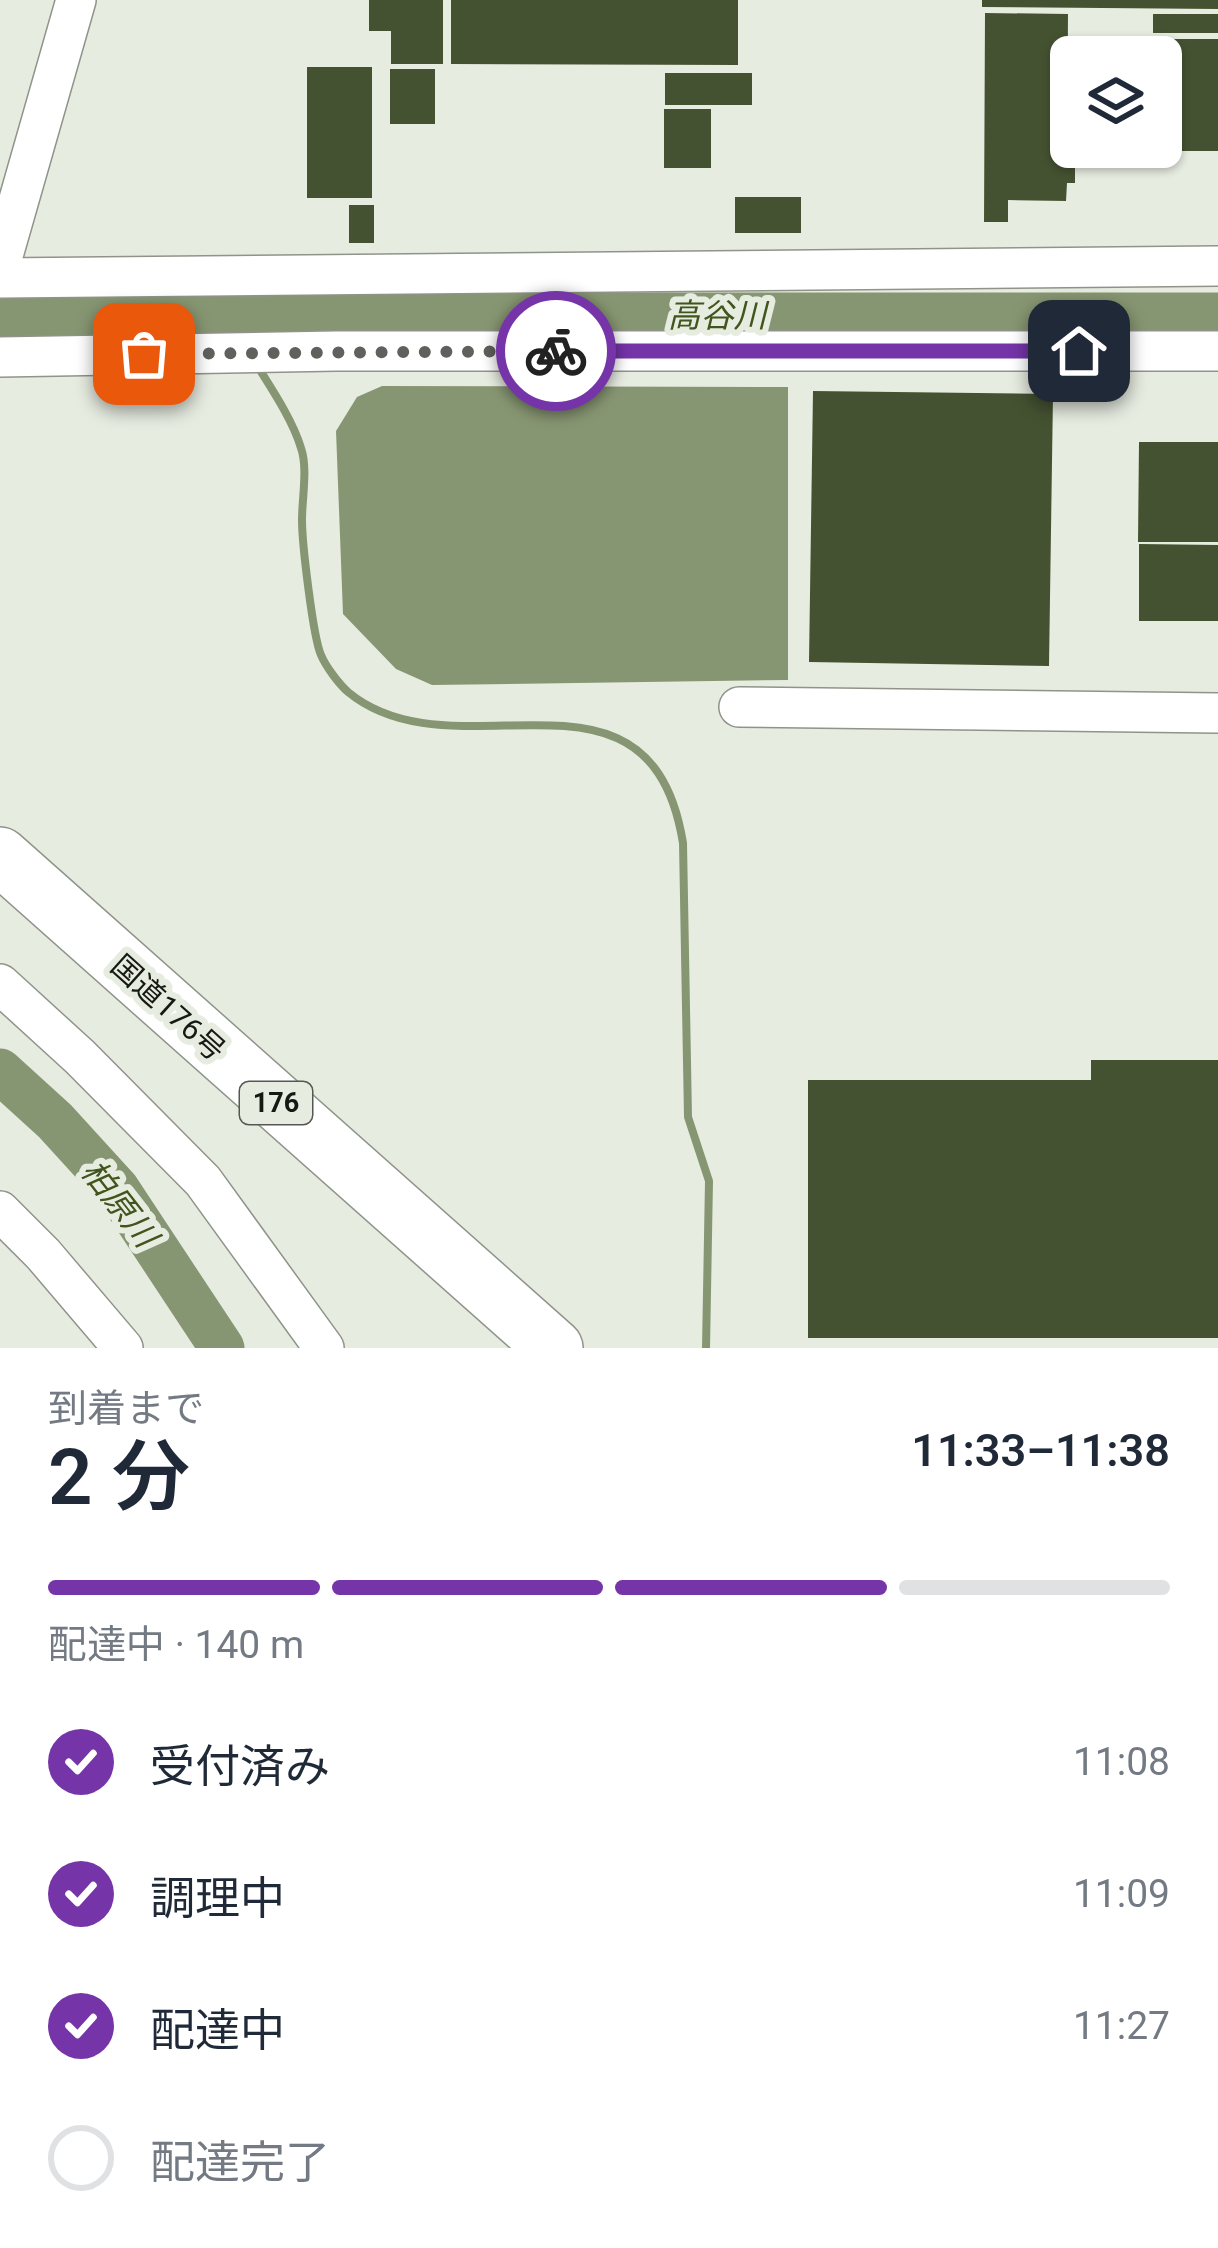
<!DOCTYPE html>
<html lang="ja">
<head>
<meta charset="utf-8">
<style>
  body { margin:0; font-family:Roboto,"Noto Sans JP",sans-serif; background:#f2f2f3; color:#1f2937; height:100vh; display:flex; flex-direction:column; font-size:45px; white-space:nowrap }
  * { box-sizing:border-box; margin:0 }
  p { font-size:39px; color:#747a83 }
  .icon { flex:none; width:66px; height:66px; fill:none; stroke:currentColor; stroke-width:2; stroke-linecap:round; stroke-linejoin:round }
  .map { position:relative; height:1348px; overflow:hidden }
  .drawer { display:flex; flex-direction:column; background:#fff; flex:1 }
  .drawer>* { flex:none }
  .tools { position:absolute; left:1050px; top:36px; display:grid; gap:24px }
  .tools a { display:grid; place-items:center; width:132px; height:132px; border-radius:18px; background:#fff; box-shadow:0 3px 9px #0004; font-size:60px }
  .pin { position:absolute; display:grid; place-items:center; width:102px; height:102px; color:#fff; margin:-51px; border-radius:24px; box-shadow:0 6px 18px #0006 }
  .courier { position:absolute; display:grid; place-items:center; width:120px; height:120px; margin:-60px; border:9px solid #7535a9; border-radius:50%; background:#fff; color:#222; box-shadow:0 3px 15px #0007 }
  .summary em { font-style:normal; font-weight:600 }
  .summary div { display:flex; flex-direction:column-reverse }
  .summary { display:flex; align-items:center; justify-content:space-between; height:204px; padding:0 48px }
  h1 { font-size:78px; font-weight:600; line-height:90px }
  .bar { display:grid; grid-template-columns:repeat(4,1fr); gap:18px 12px; align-content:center; height:144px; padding:0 48px }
  .bar i { height:15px; border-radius:9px; background:#e0e1e3 }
  .bar .active { background:#7535a9 }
  .bar p { grid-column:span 4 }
  ol { padding:0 48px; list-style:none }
  li { display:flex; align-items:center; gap:36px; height:132px }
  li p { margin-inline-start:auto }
  li .icon { padding:12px; border-radius:50%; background:#7535a9; color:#fff; stroke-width:4 }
  li:last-child { color:#747a83 }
  li i { width:66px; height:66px; border:6px solid #e0e1e3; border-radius:50% }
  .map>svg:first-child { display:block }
  .water { fill:#879672 }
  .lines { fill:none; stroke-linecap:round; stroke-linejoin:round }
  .stream { stroke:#879672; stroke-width:8 }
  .river { stroke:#879672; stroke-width:45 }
  .building { fill:#455231 }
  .minor-casing { stroke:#8f948a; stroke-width:42 }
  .highway-casing { stroke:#8f948a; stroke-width:60 }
  .minor { stroke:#fff; stroke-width:39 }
  .highway { stroke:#fff; stroke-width:57 }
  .done { stroke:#5f625c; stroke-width:12; stroke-dasharray:0 21.6 }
  .route { stroke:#7535a9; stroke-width:15 }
  .labels { text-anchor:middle; stroke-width:12; stroke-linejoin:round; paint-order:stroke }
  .shield { fill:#e7ece1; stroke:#555852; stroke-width:3 }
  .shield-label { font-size:27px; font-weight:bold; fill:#161814 }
  .street-label { font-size:30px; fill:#161814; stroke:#e7ece1 }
  .water-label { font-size:33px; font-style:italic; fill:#41551d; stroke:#e7ece1 }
</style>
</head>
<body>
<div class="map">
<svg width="1218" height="1348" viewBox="0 0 1218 1348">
  <rect width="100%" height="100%" fill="#e7ece1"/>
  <!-- water -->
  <path class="water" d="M382 386 788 387V680L432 685 396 669 343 614 336 431 357 397Z"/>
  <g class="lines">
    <!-- stream -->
    <g class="stream">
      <path d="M228 317 241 339"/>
      <path d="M258 367C273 391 293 421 301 448 308 468 302 498 302 520 302 543 313 637 321 655 326 667 339 684 348 692 457 782 650 640 683 843L688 1117 709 1181 706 1348"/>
    </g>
    <!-- river -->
    <g class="river">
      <path d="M0 315H1218"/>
      <path d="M0 1071 55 1121 117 1189 222 1348"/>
    </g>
  </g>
  <!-- building -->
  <g class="building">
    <path d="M369 0H443V64H391V31H369Z"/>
    <path d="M451 0H738V65L451 64Z"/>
    <path d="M982 0H1218V9L982 7Z"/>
    <path d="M985 13 1068 14 1067 162H1075V183H1067L1066 201 1008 200V222H984Z"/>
    <rect x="1153" y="14" width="65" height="19"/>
    <path d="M1112 39H1218V151H1161V57H1112Z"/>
    <rect x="307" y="67" width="65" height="131"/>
    <rect x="390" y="69" width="45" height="55"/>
    <rect x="665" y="73" width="87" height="32"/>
    <rect x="664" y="109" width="47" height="59"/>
    <rect x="735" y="197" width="66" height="36"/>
    <rect x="349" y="205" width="25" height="38"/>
    <path d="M813 391 1053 394 1049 666 809 662Z"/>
    <path d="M1139 442H1218V542H1138Z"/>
    <path d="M1139 544 1218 545V621H1139Z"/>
    <path d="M1091 1060H1218V1338H808V1080H1091Z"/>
  </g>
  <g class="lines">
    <!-- minor casing -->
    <g class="minor-casing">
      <g id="minor">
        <path d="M0 266 76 0"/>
        <path d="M0 278 1218 266"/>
        <path d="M0 357 336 351H1218"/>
        <path d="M739 707 1218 713"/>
        <path d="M0 984 80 1057 203 1181 324 1348"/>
        <path d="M0 1211 43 1254 123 1348"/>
      </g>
    </g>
    <!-- highway casing -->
    <g class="highway-casing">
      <path id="highway" d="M0 856 554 1348"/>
    </g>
    <!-- minor -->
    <use href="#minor" class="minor"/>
    <!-- highway -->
    <use href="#highway" class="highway"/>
  </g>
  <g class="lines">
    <!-- done -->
    <path class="done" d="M144 354 556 351"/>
    <!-- route -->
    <path class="route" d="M556 351H1079"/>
  </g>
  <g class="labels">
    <!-- shield labels -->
    <rect class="shield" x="240" y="1082" width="72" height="42" rx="9"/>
    <g class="shield-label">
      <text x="276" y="1112">176</text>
    </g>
    <!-- street labels -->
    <g class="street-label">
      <text transform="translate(168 1008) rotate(42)" y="10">国道176号</text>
    </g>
    <!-- water labels -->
    <g class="water-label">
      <text x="717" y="327">高谷川</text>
      <text transform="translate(120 1203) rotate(52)" y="12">柏原川</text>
    </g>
  </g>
</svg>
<div class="tools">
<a><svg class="icon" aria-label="layers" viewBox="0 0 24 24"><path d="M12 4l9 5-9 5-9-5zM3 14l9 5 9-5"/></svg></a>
</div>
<div class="pin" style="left:144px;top:354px;background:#ea580c"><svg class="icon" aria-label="bag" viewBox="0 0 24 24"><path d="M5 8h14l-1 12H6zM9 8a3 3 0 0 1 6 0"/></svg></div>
<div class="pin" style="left:1079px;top:351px;background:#1f2937"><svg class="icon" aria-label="home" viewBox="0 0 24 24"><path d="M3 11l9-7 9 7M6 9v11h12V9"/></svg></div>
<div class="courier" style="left:556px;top:351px"><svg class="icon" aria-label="bike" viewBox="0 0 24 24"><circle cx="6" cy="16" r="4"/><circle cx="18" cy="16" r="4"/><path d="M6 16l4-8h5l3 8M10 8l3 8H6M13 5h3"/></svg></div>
</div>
<section class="drawer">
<div class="summary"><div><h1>2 分</h1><p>到着まで</p></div><em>11:33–11:38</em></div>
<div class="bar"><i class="active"></i><i class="active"></i><i class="active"></i><i></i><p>配達中 · 140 m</p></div>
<ol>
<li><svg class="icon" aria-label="check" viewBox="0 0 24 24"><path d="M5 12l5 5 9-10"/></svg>受付済み<p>11:08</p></li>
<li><svg class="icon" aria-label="check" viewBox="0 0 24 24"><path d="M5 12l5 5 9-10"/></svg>調理中<p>11:09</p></li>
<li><svg class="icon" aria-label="check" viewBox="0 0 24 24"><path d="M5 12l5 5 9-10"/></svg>配達中<p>11:27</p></li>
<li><i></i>配達完了</li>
</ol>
</section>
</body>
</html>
